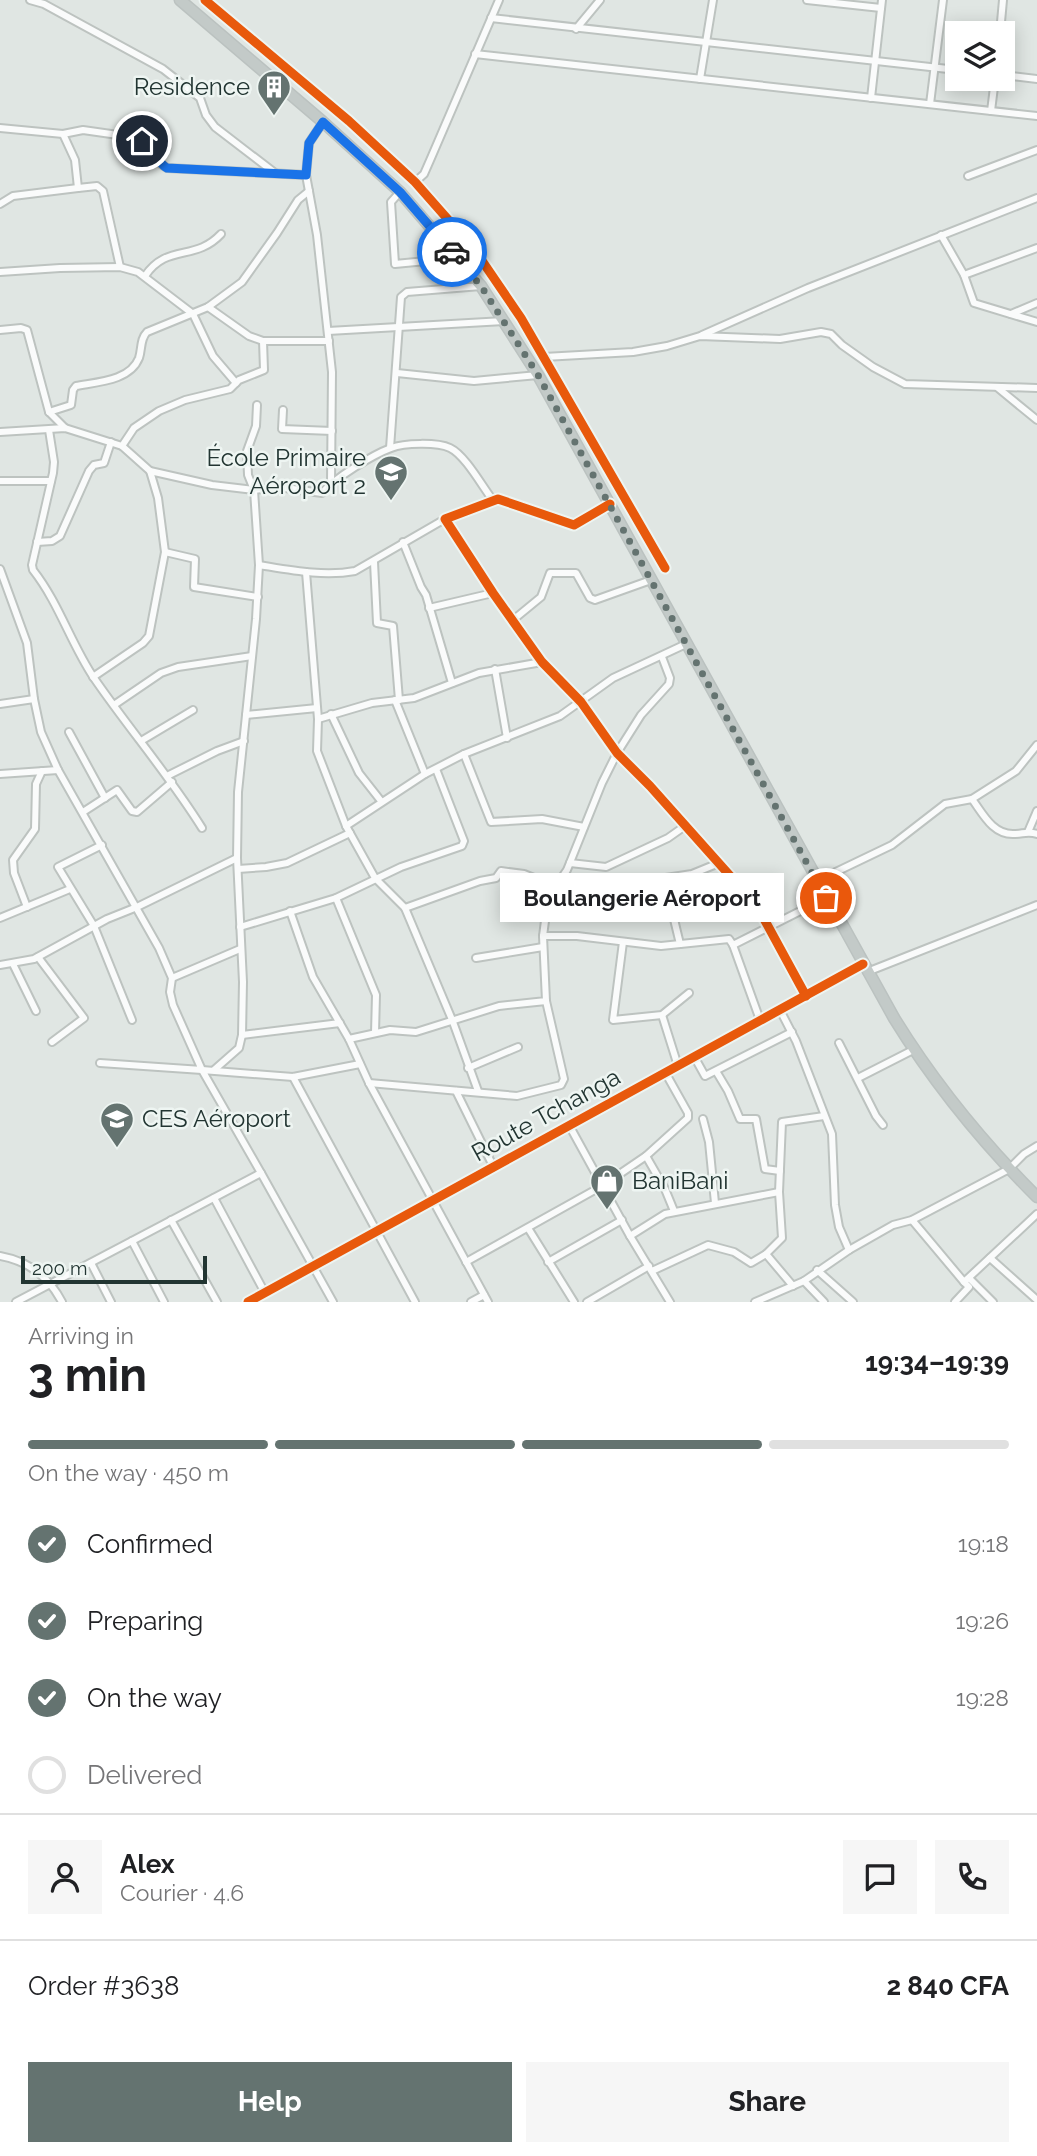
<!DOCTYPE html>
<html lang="en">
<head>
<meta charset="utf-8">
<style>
  body { margin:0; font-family:Raleway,sans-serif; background:#f6f6f6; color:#202124; height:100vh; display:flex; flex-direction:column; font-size:26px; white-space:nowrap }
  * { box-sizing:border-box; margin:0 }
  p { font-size:23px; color:#757577 }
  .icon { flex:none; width:38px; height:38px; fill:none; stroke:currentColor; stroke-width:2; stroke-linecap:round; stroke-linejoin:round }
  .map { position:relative; height:1302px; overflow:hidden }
  .panel { display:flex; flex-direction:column; background:#fff; flex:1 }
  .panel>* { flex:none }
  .fabs { position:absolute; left:945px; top:21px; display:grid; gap:14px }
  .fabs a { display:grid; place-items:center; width:70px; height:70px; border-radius:0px; background:#fff; box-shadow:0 4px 18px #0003; font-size:35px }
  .scale { position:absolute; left:21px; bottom:18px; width:186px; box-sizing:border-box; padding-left:7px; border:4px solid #223532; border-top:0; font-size:19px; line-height:24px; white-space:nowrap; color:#223532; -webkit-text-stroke:5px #eef5f2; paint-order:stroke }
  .pin { position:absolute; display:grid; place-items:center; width:60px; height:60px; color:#fff; margin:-30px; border:4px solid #fff; border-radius:50%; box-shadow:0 2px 7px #0007 }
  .courier { position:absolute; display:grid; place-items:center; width:70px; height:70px; margin:-35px; border:5px solid #1a73e8; border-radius:50%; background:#fff; color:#222; box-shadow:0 2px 9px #0007 }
  .bubble { position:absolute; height:49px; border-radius:0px; background:#fff; box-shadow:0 4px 18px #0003; font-size:23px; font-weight:700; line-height:49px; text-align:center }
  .overview em { font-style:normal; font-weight:700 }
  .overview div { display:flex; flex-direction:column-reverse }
  .overview { display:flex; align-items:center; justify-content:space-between; height:119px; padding:0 28px }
  h1 { font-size:46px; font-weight:700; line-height:52px }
  .bar { display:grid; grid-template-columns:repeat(4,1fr); gap:10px 7px; align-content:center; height:84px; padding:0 28px }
  .bar i { height:9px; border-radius:5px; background:#e0e0e0 }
  .bar .current { background:#647370 }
  .bar p { grid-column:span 4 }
  .line { display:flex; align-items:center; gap:18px; padding:0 28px; border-top:2px solid #e0e0e0 }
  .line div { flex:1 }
  .round { display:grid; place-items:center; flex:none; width:74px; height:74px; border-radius:0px; background:#f6f6f6 }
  ol { padding:0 28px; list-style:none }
  li { display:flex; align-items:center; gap:21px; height:77px }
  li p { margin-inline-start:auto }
  li .icon { padding:7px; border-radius:50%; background:#647370; color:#fff; stroke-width:4 }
  li:last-child { color:#757577 }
  li i { width:38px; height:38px; border:4px solid #e0e0e0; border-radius:50% }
  .action { display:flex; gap:14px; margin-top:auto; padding:14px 28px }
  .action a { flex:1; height:80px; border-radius:0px; background:#647370; color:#fff; font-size:28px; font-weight:700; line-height:80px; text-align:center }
  .action a+a { background:#f6f6f6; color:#202124 }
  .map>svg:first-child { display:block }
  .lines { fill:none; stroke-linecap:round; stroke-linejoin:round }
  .minor-casing { stroke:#bdc3c0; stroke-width:10 }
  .trunk-casing { stroke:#bbc2c0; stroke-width:13 }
  .minor { stroke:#fafbfb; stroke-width:6 }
  .trunk { stroke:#c3cac8; stroke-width:10 }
  .cycleway-casing { stroke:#eef5f2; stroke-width:13 }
  .cycleway { stroke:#e8590c; stroke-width:9 }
  .done { stroke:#647370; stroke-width:7; stroke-dasharray:0 12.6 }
  .route { stroke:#1a73e8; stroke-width:9 }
  .labels { text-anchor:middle; stroke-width:5; stroke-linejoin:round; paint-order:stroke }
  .poi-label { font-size:24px; fill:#223532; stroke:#eef5f2; text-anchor:end }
  .street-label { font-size:24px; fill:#223532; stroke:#eef5f2 }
</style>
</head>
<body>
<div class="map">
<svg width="1037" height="1302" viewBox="0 0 1037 1302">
  <rect width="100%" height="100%" fill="#e0e6e3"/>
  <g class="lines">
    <!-- minor casing -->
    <g class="minor-casing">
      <g id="minor">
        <path d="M30 0 44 4 163 69 200 98 206 115 215 127 275 173"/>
        <path d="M205 0 349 121 415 182 474 249 521 318 665 568"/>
        <path d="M807 0 881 8"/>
        <path d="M491 18 957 70"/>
        <path d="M576 29 600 0"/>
        <path d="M1000 33 1003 0"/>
        <path d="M475 54 1037 116"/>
        <path d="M1003 75 1037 79"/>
        <path d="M700 79 713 0"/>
        <path d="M871 98 882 0"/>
        <path d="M930 104 943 0"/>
        <path d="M991 111 995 79"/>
        <path d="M323 122 309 143 306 175 317 235 332 372 331 482"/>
        <path d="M0 128 63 134 83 130 125 136 151 146 161 164 167 168 306 175"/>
        <path d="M63 134 75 160 78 188 97 186 103 191 120 267"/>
        <path d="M968 176 1037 150"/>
        <path d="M415 182 424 174 431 158 499 0"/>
        <path d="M400 192 391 202 395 264 457 258"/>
        <path d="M0 204 13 196 78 188"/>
        <path d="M941 235 964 275 974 303 1037 322"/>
        <path d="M0 272 60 268 120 267 138 272 193 314 213 356 236 383"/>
        <path d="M964 275 1037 248"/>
        <path d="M145 276C167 243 195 262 221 234"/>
        <path d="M208 307 249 336 263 341H329"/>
        <path d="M1011 314 1037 303"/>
        <path d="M0 330 21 328 27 330 49 412 65 428"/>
        <path d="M328 331 504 321"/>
        <path d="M702 335 808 288 1037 198"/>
        <path d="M544 357 633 352 667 346 700 336 780 339 821 332 831 334 842 345 873 367 905 384 1037 388"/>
        <path d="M397 373 474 381 538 375"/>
        <path d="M998 388 1037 420"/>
        <path d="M283 410 282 429 332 431"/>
        <path d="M49 412 71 405 73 390 76 386C97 382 130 381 139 358 142 349 140 339 147 332L208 307 242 282 277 233 298 200 309 191"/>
        <path d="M49 430 54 462 53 473 32 565 33 570C59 603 71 644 94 678 129 729 169 775 202 828"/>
        <path d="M0 432 65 428 122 446 150 471 158 498 165 552 149 636 143 643 93 677"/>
        <path d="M122 446 134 428 159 411 185 400 230 389 239 380 264 370 263 341"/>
        <path d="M390 448 401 297 407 292 481 286"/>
        <path d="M150 471 212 485 254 490 278 487 322 493C335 478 372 455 391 448 404 443 437 442 450 448 465 455 482 486 492 499"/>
        <path d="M0 481H51"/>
        <path d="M610 504 574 525 498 499 445 519 493 593 542 662 581 702 617 753 650 786 757 906 806 996"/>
        <path d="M37 542 52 541 60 536 89 471 94 465 104 463 111 442"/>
        <path d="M403 542 421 587 426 595 452 683"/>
        <path d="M165 552 195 559 194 587 258 597"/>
        <path d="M374 562 377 623 393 626 399 700"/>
        <path d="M259 565C290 570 324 577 355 571L445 519"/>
        <path d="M0 569 27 643 34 699 41 732 58 770 159 948 172 978 170 992 173 1005 202 1070 100 1063"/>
        <path d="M306 572 318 719 317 751 346 826 375 878 405 908 453 1022 478 1091"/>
        <path d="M429 608 493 593"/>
        <path d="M513 620 541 597 550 573H576L590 598 595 600 651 580"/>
        <path d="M495 669 507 738"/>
        <path d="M395 700 425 774"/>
        <path d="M0 704 34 699"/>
        <path d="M114 705 161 673 178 667 252 656"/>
        <path d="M331 714 359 773 381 801"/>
        <path d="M246 715 317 708"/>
        <path d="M318 719 372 703 414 698 479 673 542 662"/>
        <path d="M69 732 105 798"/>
        <path d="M141 741 193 710"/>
        <path d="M464 754 491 822 542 819 584 827"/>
        <path d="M0 774 58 770"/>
        <path d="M167 776 217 751 244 741"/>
        <path d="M972 799C983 814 993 835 1014 834 1023 834 1028 831 1037 834"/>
        <path d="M83 812 117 790 132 811 137 812 172 782"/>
        <path d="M346 826 425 774 464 754 560 716 613 678 686 644"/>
        <path d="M1028 832 1037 811"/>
        <path d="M102 845 58 867 94 926 132 1020"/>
        <path d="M570 863 606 867 668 838 685 826"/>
        <path d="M238 869 266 867 287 863 350 833"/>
        <path d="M664 878 680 944"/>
        <path d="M817 881 892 845 945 804 972 799 1016 771 1037 745"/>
        <path d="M336 898 376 995 375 1033"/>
        <path d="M27 907 14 873 13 860 35 829 36 784 42 771"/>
        <path d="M405 908 480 881 496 878 501 871 524 874 556 887 625 889 659 879 692 874 719 863"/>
        <path d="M290 911 313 977 349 1039 369 1083 488 1302"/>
        <path d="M0 918 70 889"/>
        <path d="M240 927 336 898 401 867 462 846 464 841 436 769"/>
        <path d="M543 936H577L661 946 729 939 733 945 826 898"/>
        <path d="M623 942 613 1020 662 1015 689 993"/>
        <path d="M733 945 760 1020"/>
        <path d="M38 957 84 1018 52 1042"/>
        <path d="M476 958 543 947"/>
        <path d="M13 964 36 1011"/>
        <path d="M0 965 34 959 107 919 137 907 237 858"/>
        <path d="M867 972 1037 905"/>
        <path d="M172 978 240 949"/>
        <path d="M780 1010 796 1041 832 1134 835 1205 839 1227 849 1250"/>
        <path d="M662 1015 678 1066"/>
        <path d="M242 1035 340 1023"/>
        <path d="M349 1039 390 1030 416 1032 499 1006 546 1001 543 936 548 898 567 870 602 783 617 753 641 715 669 684 670 678 662 657"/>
        <path d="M839 1043 876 1116 883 1125"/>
        <path d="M695 1058 705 1076 792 1032"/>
        <path d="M468 1068 518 1047"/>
        <path d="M214 1070 239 1048 242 1035 243 982 237 858 238 792 256 619 259 565 254 490 248 475 247 451 256 426 257 405"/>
        <path d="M716 1071 728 1091 740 1119H756L765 1169 780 1171"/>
        <path d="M293 1077 415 1302"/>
        <path d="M858 1078 913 1050"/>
        <path d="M369 1083 517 1096 561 1085 564 1079 546 1001"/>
        <path d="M456 1091 493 1166"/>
        <path d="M703 1119 709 1142 715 1203"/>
        <path d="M569 1125 630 1236 670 1302"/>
        <path d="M646 1156 665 1189 674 1211"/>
        <path d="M261 1173 202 1070 293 1077 360 1064"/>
        <path d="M214 1198 265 1293"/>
        <path d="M171 1220 217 1302"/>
        <path d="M912 1220 964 1282"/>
        <path d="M528 1228 574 1302"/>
        <path d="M630 1236 665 1214 779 1192"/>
        <path d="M132 1241 164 1302"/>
        <path d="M766 1254 782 1238 779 1192 782 1122 824 1116"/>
        <path d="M0 1256C28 1261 49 1277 62 1302"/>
        <path d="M990 1258 1037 1300"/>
        <path d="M466 1262 602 1186 646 1156 688 1118V1113L665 1072"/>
        <path d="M548 1262 622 1220"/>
        <path d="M91 1263 111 1302"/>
        <path d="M817 1270 853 1302"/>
        <path d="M652 1271 708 1245 734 1252 751 1263 766 1254 793 1286"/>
        <path d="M969 1278 993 1302"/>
        <path d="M804 1281 824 1302"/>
        <path d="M16 1302 261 1173 333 1302"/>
        <path d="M248 1302 863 964"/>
        <path d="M471 1302 484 1295"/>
        <path d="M587 1302 649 1266"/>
        <path d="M755 1302 804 1281 849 1250 893 1225 912 1220 1009 1169 1024 1154 1037 1146"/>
        <path d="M955 1302 969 1287 964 1282 1037 1214"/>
      </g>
    </g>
    <!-- trunk casing -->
    <g class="trunk-casing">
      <path id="trunk" d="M180 0 323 122 400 192 481 286 538 375 894 1018C934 1083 982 1142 1037 1197"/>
    </g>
    <!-- minor -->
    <use href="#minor" class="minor"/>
    <!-- trunk -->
    <use href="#trunk" class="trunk"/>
    <!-- cycleway casing -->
    <g class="cycleway-casing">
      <g id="cycleway">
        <path d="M205 0 349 121 415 182 474 249 521 318 665 568"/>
        <path d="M610 504 574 525 498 499 445 519 493 593 542 662 581 702 617 753 650 786 757 906 806 996"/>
        <path d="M248 1302 863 964"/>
      </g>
    </g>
    <!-- cycleway -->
    <use href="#cycleway" class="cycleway"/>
  </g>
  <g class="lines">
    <!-- done -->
    <path class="done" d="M452 252 481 286 538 375 826 898"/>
    <!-- route -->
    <path class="route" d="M142 141C157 150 156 162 167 168L306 175 309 143 323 122 400 192 452 252"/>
  </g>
  <!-- icons -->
  <defs>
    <g id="building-pin" transform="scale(1.75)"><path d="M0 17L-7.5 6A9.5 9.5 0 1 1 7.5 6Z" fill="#647370" stroke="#eef5f2"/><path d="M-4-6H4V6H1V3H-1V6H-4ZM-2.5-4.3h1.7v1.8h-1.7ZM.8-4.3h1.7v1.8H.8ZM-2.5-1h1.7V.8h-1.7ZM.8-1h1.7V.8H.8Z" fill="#fff"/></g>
    <g id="school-pin" transform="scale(1.75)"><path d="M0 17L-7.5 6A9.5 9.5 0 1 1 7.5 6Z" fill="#647370" stroke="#eef5f2"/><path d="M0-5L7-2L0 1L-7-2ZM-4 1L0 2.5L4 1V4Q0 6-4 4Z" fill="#fff"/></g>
    <g id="shop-pin" transform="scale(1.75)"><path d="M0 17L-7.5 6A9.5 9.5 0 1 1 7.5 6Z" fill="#647370" stroke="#eef5f2"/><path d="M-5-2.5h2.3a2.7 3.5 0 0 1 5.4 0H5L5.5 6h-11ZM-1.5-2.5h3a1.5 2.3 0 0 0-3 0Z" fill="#fff"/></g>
  </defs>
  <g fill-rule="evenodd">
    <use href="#building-pin" x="274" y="87"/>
    <use href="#school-pin" x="391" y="472"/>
    <use href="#school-pin" x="117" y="1119"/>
    <use href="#shop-pin" x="607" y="1181"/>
  </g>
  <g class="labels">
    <!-- poi labels -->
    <g class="poi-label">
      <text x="250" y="95">Residence</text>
      <text x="366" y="466">École Primaire<tspan x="366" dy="28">Aéroport 2</tspan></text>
      <text x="142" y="1127" text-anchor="start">CES Aéroport</text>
      <text x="632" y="1189" text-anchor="start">BaniBani</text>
    </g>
    <!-- street labels -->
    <g class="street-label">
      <text transform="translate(546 1115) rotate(-29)" y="8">Route Tchanga</text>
    </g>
  </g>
</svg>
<div class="fabs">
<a><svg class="icon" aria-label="layers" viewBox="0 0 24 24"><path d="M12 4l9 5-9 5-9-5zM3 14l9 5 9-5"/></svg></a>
</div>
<div class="scale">200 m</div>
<div class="pin" style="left:826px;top:898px;background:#ea580c"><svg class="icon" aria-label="bag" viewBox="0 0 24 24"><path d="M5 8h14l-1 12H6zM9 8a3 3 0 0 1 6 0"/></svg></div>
<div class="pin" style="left:142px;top:141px;background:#1f2937"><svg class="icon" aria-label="home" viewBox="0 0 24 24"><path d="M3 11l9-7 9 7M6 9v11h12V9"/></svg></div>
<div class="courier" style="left:452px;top:252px"><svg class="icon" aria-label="car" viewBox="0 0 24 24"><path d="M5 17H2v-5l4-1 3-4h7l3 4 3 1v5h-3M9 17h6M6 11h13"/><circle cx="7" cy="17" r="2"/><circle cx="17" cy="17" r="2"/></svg></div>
<div class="bubble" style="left:500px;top:873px;width:284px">Boulangerie Aéroport</div>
</div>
<section class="panel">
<div class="overview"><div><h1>3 min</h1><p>Arriving in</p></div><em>19:34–19:39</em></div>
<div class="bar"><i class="current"></i><i class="current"></i><i class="current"></i><i></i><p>On the way · 450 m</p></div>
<ol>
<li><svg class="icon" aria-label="check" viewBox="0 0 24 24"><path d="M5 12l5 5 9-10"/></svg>Confirmed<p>19:18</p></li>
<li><svg class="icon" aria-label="check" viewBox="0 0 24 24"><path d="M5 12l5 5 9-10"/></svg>Preparing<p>19:26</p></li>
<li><svg class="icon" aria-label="check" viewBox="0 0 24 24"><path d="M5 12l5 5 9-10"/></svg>On the way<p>19:28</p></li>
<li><i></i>Delivered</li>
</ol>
<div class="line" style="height:126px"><a class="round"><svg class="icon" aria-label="person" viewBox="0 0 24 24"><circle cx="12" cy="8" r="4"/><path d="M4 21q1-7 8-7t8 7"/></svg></a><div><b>Alex</b><p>Courier · 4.6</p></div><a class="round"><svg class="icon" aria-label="chat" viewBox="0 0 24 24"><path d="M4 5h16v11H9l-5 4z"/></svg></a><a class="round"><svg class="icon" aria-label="phone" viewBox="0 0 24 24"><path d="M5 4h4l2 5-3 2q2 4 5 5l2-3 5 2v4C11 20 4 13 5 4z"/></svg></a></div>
<div class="line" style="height:91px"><div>Order #3638</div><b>2 840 CFA</b></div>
<div class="action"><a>Help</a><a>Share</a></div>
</section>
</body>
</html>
